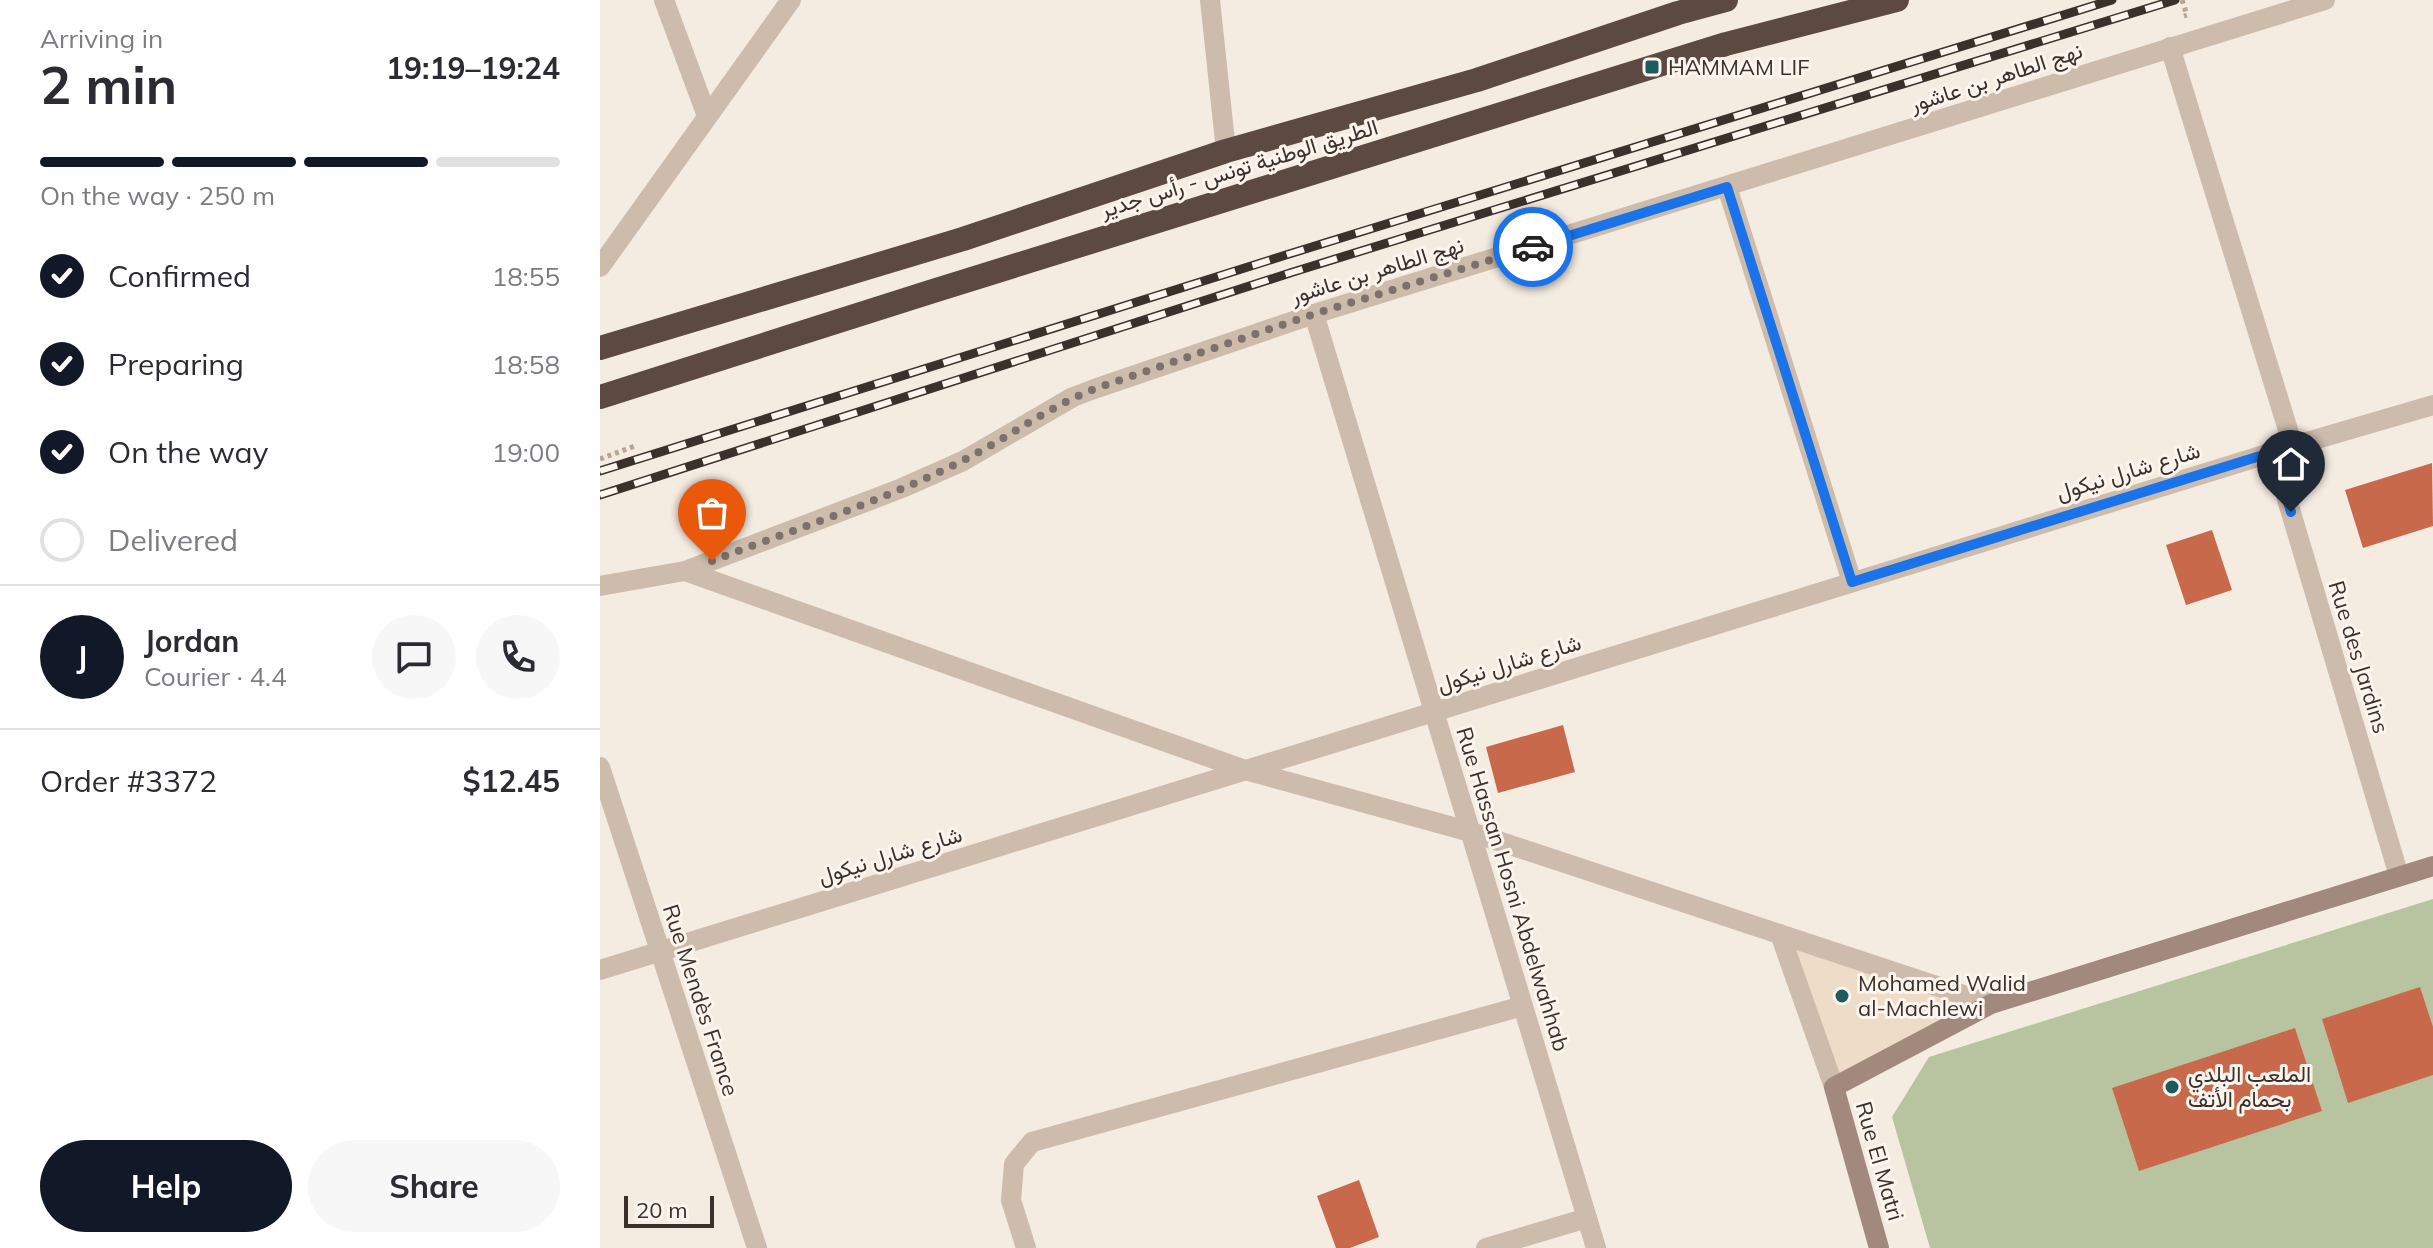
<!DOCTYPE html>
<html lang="en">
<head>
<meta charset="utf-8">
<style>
  body { margin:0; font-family:Mulish,Vazirmatn,sans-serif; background:#f7f7f7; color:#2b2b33; height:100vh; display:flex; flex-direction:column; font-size:30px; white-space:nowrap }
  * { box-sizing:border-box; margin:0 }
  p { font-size:26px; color:#7c7c81 }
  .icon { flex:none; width:44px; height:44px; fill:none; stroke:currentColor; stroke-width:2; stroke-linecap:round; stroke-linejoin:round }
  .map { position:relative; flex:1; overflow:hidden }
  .details { display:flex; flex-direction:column; background:#fff; width:600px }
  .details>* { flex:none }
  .scale { position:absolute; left:24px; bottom:20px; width:90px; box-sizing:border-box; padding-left:8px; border:4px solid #3b302b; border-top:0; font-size:22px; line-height:28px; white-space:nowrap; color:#3b302b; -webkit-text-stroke:6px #fbf5ee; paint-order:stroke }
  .pin { position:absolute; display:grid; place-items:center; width:68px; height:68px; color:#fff; margin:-82px -34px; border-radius:50% 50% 50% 0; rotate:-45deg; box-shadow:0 0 8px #0007 }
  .pin .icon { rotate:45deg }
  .courier { position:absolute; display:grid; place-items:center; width:80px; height:80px; margin:-40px; border:6px solid #1a73e8; border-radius:50%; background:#fff; color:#222; box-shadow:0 2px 10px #0007 }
  .headline em { font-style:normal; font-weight:700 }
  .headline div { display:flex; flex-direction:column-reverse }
  .headline { display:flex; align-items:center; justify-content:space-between; height:136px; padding:0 40px }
  h1 { font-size:52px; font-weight:700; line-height:60px }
  .bar { display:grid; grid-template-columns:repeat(4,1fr); gap:12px 8px; align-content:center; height:96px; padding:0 40px }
  .bar i { height:10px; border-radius:6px; background:#e1e1e2 }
  .bar .selected { background:#111827 }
  .bar p { grid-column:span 4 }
  .line { display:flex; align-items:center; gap:20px; padding:0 40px; border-top:2px solid #e1e1e2 }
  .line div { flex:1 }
  .round { display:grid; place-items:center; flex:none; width:84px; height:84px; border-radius:42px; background:#f7f7f7 }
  ol { padding:0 40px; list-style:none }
  li { display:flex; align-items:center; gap:24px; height:88px }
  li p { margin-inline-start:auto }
  li .icon { padding:8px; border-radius:50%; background:#111827; color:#fff; stroke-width:4 }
  li:last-child { color:#7c7c81 }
  li i { width:44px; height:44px; border:4px solid #e1e1e2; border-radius:50% }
  .primary-button { display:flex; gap:16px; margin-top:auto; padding:16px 40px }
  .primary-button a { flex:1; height:92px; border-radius:48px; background:#111827; color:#fff; font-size:32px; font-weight:700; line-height:92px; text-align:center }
  .primary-button a+a { background:#f7f7f7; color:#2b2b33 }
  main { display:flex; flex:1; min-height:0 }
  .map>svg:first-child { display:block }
  .green { fill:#b8c4a0 }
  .plaza { fill:#ecdcc8 }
  .building { fill:#c8694b }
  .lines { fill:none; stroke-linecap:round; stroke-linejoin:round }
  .path { stroke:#b9a596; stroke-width:5; stroke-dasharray:4 4; stroke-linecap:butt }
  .street { stroke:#cdbbac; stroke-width:20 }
  .secondary { stroke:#a18a7d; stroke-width:20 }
  .highway { stroke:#5c4a42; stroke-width:24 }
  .rail-casing { stroke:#3b302b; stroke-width:9 }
  .rail { stroke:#fbf5ee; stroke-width:6; stroke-dasharray:18; stroke-linecap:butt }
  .done { stroke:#7c716b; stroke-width:8; stroke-dasharray:0 14.4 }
  .route { stroke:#1a73e8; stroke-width:10 }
  .poi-dot { fill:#1f5a5e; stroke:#fbf5ee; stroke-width:3 }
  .labels { text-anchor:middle; stroke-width:6; stroke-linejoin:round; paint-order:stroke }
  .poi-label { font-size:22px; fill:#3b302b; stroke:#fbf5ee; text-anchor:start }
  .street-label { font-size:22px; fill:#3b302b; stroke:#fbf5ee }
</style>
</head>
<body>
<main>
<section class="details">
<div class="headline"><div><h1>2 min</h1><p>Arriving in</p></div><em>19:19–19:24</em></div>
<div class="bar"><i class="selected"></i><i class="selected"></i><i class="selected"></i><i></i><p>On the way · 250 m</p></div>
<ol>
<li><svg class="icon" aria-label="check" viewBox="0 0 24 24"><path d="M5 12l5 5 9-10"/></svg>Confirmed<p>18:55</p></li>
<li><svg class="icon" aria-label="check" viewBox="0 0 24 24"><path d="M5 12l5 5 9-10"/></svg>Preparing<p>18:58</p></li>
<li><svg class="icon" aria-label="check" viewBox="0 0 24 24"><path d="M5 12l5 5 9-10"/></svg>On the way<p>19:00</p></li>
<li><i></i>Delivered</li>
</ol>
<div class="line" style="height:144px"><b class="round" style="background:#111827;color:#fff">J</b><div><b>Jordan</b><p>Courier · 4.4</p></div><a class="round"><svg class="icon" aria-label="chat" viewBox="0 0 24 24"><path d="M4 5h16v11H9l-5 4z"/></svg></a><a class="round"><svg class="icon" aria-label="phone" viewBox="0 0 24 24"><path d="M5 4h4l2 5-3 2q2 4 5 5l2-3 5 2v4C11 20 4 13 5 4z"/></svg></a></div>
<div class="line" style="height:104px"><div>Order #3372</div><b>$12.45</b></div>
<div class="primary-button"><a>Help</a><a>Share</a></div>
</section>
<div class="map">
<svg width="1833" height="1248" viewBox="0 0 1833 1248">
  <rect width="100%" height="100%" fill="#f4ebe1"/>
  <!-- green -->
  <path class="green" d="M1833 899V1248H1330L1292 1117 1329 1057Z"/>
  <!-- plaza -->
  <path class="plaza" d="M1186 938 1382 1005 1229 1079Z"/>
  <!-- building -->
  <g class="building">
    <path d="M1832 463 1833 526 1763 548 1745 490Z"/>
    <path d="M1612 530 1632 590 1586 605 1566 545Z"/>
    <path d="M963 725 975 772 898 793 886 747Z"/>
    <path d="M1820 987 1833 1027V1075L1748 1103 1722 1019Z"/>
    <path d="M1695 1028 1722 1111 1539 1171 1512 1088Z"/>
    <path d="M759 1180 779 1237 750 1248H736L717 1196Z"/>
  </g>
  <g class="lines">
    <!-- path -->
    <g class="path">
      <path d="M1582 0 1587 15 1584 16"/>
      <path d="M0 459 35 446"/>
    </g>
    <!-- street -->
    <g class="street">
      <path d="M64 0 107 116"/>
      <path d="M610 0 626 151"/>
      <path d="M1570 47 1693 446"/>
      <path d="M1127 187 1252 582"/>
      <path d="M0 267 191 0"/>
      <path d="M714 314 996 1248"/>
      <path d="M1673 452 1799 876"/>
      <path d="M85 571 645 770 871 832 1391 1004"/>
      <path d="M0 586 85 571 302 488 363 461 473 397 497 388 714 314 1725 0"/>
      <path d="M0 767 157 1248"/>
      <path d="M1180 934 1234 1087"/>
      <path d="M0 970 1693 446 1833 405"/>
      <path d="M426 1248 411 1200 414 1164 432 1142 923 1006"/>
      <path d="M886 1248 987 1218"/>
    </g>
    <!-- secondary -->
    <path class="secondary" d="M1279 1248 1234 1087 1391 1004 1833 866"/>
    <!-- highway -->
    <g class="highway">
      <path d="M0 348 363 239 626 151 877 80 1078 13 1126 0"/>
      <path d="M0 397 330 292 1126 44 1297 0"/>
    </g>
    <!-- rail casing -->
    <g class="rail-casing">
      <g id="rail">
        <path d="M0 471 689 254 1512 0"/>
        <path d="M0 495 693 272 1575 0"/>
      </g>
    </g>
    <!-- rail -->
    <use href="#rail" class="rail"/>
  </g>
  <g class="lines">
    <!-- done -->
    <path class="done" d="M112 561C195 529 283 501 362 461 408 438 449 406 497 388L714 314 933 247"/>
    <!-- route -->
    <path class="route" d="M933 247 1127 187 1252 582 1673 452 1691 512"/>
  </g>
  <!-- markers -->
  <g class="poi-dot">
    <rect x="1044" y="59" width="16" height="16" rx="4"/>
    <circle cx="1242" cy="996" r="8"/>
    <circle cx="1572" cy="1087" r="8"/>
  </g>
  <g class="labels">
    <!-- poi labels -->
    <g class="poi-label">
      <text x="1068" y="75">HAMMAM LIF</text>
      <text x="1258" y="991">Mohamed Walid<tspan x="1258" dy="25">al-Machlewi</tspan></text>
      <text x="1588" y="1082">الملعب البلدي<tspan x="1588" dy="25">بحمام الأتف</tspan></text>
    </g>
    <!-- street labels -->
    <g class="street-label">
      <text transform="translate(1396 77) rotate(-18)" y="8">نهج الطاهر بن عاشور</text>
      <text transform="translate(639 168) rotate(-17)" y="8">الطريق الوطنية تونس - رأس جدير</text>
      <text transform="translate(777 270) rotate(-17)" y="8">نهج الطاهر بن عاشور</text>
      <text transform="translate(1528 471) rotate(-17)" y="8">شارع شارل نيكول</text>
      <text transform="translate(1759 657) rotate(73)" y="8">Rue des Jardins</text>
      <text transform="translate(909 663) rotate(-17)" y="8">شارع شارل نيكول</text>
      <text transform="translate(290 855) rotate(-17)" y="8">شارع شارل نيكول</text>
      <text transform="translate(913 889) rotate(73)" y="8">Rue Hassan Hosni Abdelwahhab</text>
      <text transform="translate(101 1000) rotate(72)" y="8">Rue Mendès France</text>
      <text transform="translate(1280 1161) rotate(74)" y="8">Rue El Matri</text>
    </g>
  </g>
</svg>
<div class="scale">20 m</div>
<div class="pin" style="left:112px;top:561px;background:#ea580c"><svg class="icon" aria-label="bag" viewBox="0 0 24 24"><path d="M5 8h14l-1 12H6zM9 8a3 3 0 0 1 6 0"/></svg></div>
<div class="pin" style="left:1691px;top:512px;background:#1f2937"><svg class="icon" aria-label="home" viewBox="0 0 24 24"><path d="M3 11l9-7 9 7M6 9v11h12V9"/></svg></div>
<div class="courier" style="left:933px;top:247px"><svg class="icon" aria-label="car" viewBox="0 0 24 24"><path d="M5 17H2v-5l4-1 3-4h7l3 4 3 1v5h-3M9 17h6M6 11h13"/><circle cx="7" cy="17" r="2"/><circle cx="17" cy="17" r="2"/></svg></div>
</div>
</main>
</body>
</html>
